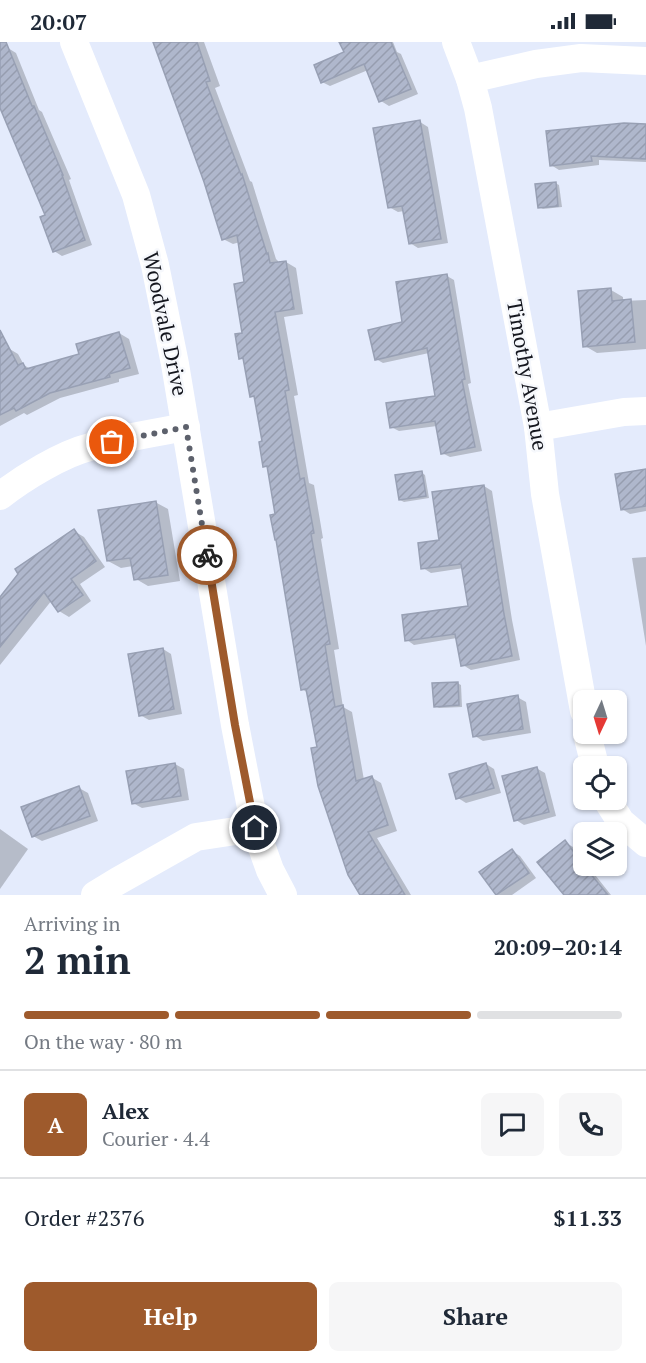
<!DOCTYPE html>
<html lang="en">
<head>
<meta charset="utf-8">
<style>
  body { margin:0; font-family:"PT Serif",serif; background:#f6f6f7; color:#1f2937; height:100vh; display:flex; flex-direction:column; font-size:22px; white-space:nowrap }
  * { box-sizing:border-box; margin:0 }
  p { font-size:20px; color:#747a83 }
  .icon { flex:none; width:33px; height:33px; fill:none; stroke:currentColor; stroke-width:2; stroke-linecap:round; stroke-linejoin:round }
  .map { position:relative; height:853px; overflow:hidden }
  .sheet { display:flex; flex-direction:column; background:#fff; flex:1 }
  .sheet>* { flex:none }
  .needle { width:39px; rotate:184deg }
  .fabs { position:absolute; left:573px; top:648px; display:grid; gap:12px }
  .fabs a { display:grid; place-items:center; width:54px; height:54px; border-radius:9px; background:#fff; box-shadow:0 2px 4px #0004; font-size:30px }
  .pin { position:absolute; display:grid; place-items:center; width:51px; height:51px; color:#fff; margin:-26px; border:3px solid #fff; border-radius:50%; box-shadow:0 2px 6px #0007 }
  .courier { position:absolute; display:grid; place-items:center; width:60px; height:60px; margin:-30px; border:4px solid #9e5a2c; border-radius:50%; background:#fff; color:#222; box-shadow:0 2px 8px #0007 }
  .overview em { font-style:normal; font-weight:700 }
  .overview div { display:flex; flex-direction:column-reverse }
  .overview { display:flex; align-items:center; justify-content:space-between; height:102px; padding:0 24px }
  h1 { font-size:39px; font-weight:700; line-height:45px }
  .bar { display:grid; grid-template-columns:repeat(4,1fr); gap:9px 6px; align-content:center; height:72px; padding:0 24px }
  .bar i { height:8px; border-radius:4px; background:#e0e1e3 }
  .bar .current { background:#9e5a2c }
  .bar p { grid-column:span 4 }
  .line { display:flex; align-items:center; gap:15px; padding:0 24px; border-top:2px solid #e0e1e3 }
  .line div { flex:1 }
  .round { display:grid; place-items:center; flex:none; width:63px; height:63px; border-radius:9px; background:#f6f6f7 }
  .action { display:flex; gap:12px; margin-top:auto; padding:12px 24px }
  .action a { flex:1; height:69px; border-radius:9px; background:#9e5a2c; color:#fff; font-size:24px; font-weight:700; line-height:69px; text-align:center }
  .action a+a { background:#f6f6f7; color:#1f2937 }
  .status { display:flex; justify-content:space-between; align-items:center; height:42px; padding:0 30px; background:#fff; direction:ltr }
  .status svg { height:16px; fill:currentColor }
  .map>svg:first-child { display:block }
  .shadow { fill:#0003 }
  .building { fill:url(#building-hatch); stroke:#98a0b4; stroke-width:1.5 }
  .lines { fill:none; stroke-linecap:round; stroke-linejoin:round }
  .street { stroke:#fff; stroke-width:28 }
  .done { stroke:#5d616c; stroke-width:6; stroke-dasharray:0 10.8 }
  .route { stroke:#9e5a2c; stroke-width:8 }
  .labels { text-anchor:middle; stroke-width:5; stroke-linejoin:round; paint-order:stroke }
  .street-label { font-size:21px; fill:#14161e; stroke:#f6f8fc }
</style>
</head>
<body>
<div class="status"><b>20:07</b><svg viewBox="0 0 49 12"><path d="M0 12V9h3v3zM5 12V6h3v6zM10 12V3h3v9zM15 12V0h3v12zM26 1h20v11H26zM47 4h2v5h-2z"/></svg></div>
<div class="map">
<svg width="646" height="853" viewBox="0 0 646 853">
  <defs>
    <pattern id="building-hatch" width="6" height="6" patternUnits="userSpaceOnUse" patternTransform="scale(1.5)"><rect width="6" height="6" fill="#afb7cc"/><path d="M-1 1l2-2M0 6l6-6M5 7l2-2" fill="none" stroke="#969daf"/></pattern>
  </defs>
  <rect width="100%" height="100%" fill="#e4ebfc"/>
  <!-- shadow -->
  <g class="shadow">
    <path d="M155 0H204L220 44 215 46 250 139 252 140 276 217 278 219V222L286 220 296 226 303 272 284 275 298 353 294 354 309 441 314 443 323 496 321 497 339 607 334 608 343 665 352 670 364 738 371 735 381 741 397 789 377 796 411 853H362L318 706 308 651 302 647 277 473 269 427 265 424 263 400 256 356 251 354 244 318 240 316 243 292 246 242 240 200 233 202 223 197 206 140Z"/>
    <path d="M341 0H393L397 10 401 12 418 52 389 64 381 59 368 28 330 44 322 40 346 10Z"/>
    <path d="M8 6 16 11 39 68 42 70 71 137 69 138 92 203 62 214 54 209 47 174 0 62V9Z"/>
    <path d="M420 80 428 85 448 201 418 206 410 201 404 169 398 170 389 165Z"/>
    <path d="M646 84V120L599 118V123L559 128 551 123Z"/>
    <path d="M555 141 559 143 562 165 543 167 539 165Z"/>
    <path d="M447 234 454 238 471 341 468 342 482 409 450 415 442 411 437 384 399 389 391 385 436 355 429 311 383 321 376 317 404 281Z"/>
    <path d="M611 248 623 255V259L646 258V307L597 311 585 304Z"/>
    <path d="M119 291 129 297 139 332 119 337V340L60 356 27 373 24 371 0 384V310L8 306 18 312 24 323 30 327 81 313Z"/>
    <path d="M646 429V469L630 472 622 467Z"/>
    <path d="M422 431 425 433 429 456 404 460 400 458Z"/>
    <path d="M484 444 492 449 512 578 520 618 471 628 463 623 457 596 414 603 407 598 470 565 464 526 431 531 423 526 441 499Z"/>
    <path d="M155 460 168 467 180 539 148 544 136 537 133 524 121 526 108 519Z"/>
    <path d="M74 489 84 495 105 525 80 542 91 559 69 575 59 569 52 558 0 623V557Z"/>
    <path d="M646 515V604L632 516Z"/>
    <path d="M163 607 171 612 182 672 149 678 140 673Z"/>
    <path d="M457 641 461 643 462 665 439 666 435 664Z"/>
    <path d="M517 655 526 660 531 691 483 699 475 694Z"/>
    <path d="M175 722 184 727 189 758 142 766 133 761Z"/>
    <path d="M486 722 494 727 501 751 466 761 458 756Z"/>
    <path d="M536 726 545 731 556 774 524 783 516 778Z"/>
    <path d="M79 746 88 751 98 779 42 799 33 794Z"/>
    <path d="M0 787 28 807 0 847Z"/>
    <path d="M565 800 573 805 584 818V824H588L611 853H565Z"/>
    <path d="M512 809 520 814 536 836 512 853H498L481 830Z"/>
  </g>
  <!-- building -->
  <g class="building">
    <path d="M0 0H6L32 64H34L63 133H62L85 198 53 210 40 175 45 173 0 66Z"/>
    <path d="M153 0H197L210 39 206 40 241 133 242 132 267 212 268 211 270 221 286 219 294 267 275 270 289 348 285 349 300 437 304 436 314 491 311 492 330 602 325 603 335 665 343 663 356 739 372 734 388 783 368 790 405 853H360L348 833 318 744 311 706 317 705 306 647 301 648 276 498H275L270 473 275 472 267 424 263 425 259 400 262 399 254 354 250 355 243 316 239 317 235 292 242 291 234 242 244 240 237 193 222 198 204 140Z"/>
    <path d="M339 0H391L411 47 379 60 364 22 321 41 314 23 344 10Z"/>
    <path d="M420 78 441 197 409 202 402 164 388 166 373 86Z"/>
    <path d="M624 81 646 82V117L591 114 592 119 550 124 546 89Z"/>
    <path d="M556 140 558 164 538 166 535 142Z"/>
    <path d="M447 232 465 337 462 338 475 405 441 412 435 379 390 386 386 361 435 354 427 306 375 318 368 288 402 280 396 240Z"/>
    <path d="M611 246 612 259 631 257 635 300 583 305 578 249Z"/>
    <path d="M0 288 18 323 23 321 26 327 79 312 76 302 119 290 130 326 109 332 110 335 50 351 16 369 14 366 0 373Z"/>
    <path d="M646 427V464L621 468 615 432Z"/>
    <path d="M422 429 426 454 399 458 395 433Z"/>
    <path d="M484 443 504 572 512 614 461 624 455 592 405 599 402 573 468 564 461 522 421 527 418 501 439 498 432 450Z"/>
    <path d="M156 459 168 533 134 538 130 516 107 519 98 468Z"/>
    <path d="M74 487 96 519 71 537 83 553 58 570 44 550 0 605V555L18 532 15 527Z"/>
    <path d="M163 606 174 667 139 674 128 612Z"/>
    <path d="M458 640 459 663 434 665 432 641Z"/>
    <path d="M518 653 523 687 473 695 467 662Z"/>
    <path d="M175 721 181 754 132 762 126 729Z"/>
    <path d="M486 721 494 746 456 757 449 732Z"/>
    <path d="M537 725 549 770 514 779 502 734Z"/>
    <path d="M79 744 90 774 32 795 21 765Z"/>
    <path d="M565 798 584 824 608 853H564L537 820Z"/>
    <path d="M512 807 529 831 496 853 479 830Z"/>
  </g>
  <g class="lines">
    <!-- street -->
    <g class="street">
      <path d="M74 0 136 153 155 223 175 322 235 683 255 786 270 828 283 853"/>
      <path d="M456 0 470 37 478 66 538 385 545 452 584 669"/>
      <path d="M470 37 536 22 581 16 646 19"/>
      <path d="M538 385 624 370 646 369"/>
      <path d="M0 454C23 436 62 412 90 405 121 396 154 391 186 385"/>
      <path d="M587 692 595 724"/>
      <path d="M607 758 621 780 646 801"/>
      <path d="M95 853 118 839 196 795 255 786"/>
    </g>
  </g>
  <g class="lines">
    <!-- done -->
    <path class="done" d="M112 400 186 385 207 513"/>
    <!-- route -->
    <path class="route" d="M207 513 235 683 255 786"/>
  </g>
  <g class="labels">
    <!-- street labels -->
    <g class="street-label">
      <text transform="translate(165 282) rotate(78)" y="7">Woodvale Drive</text>
      <text transform="translate(527 333) rotate(80)" y="7">Timothy Avenue</text>
    </g>
  </g>
</svg>
<div class="fabs">
<a><svg class="needle" viewBox="-14 -14 28 28"><path d="M0-13l5 13h-10z" fill="#e53935"/><path d="M0 13l5-13h-10z" fill="#747a83"/></svg></a>
<a><svg class="icon" aria-label="locate" viewBox="0 0 24 24"><circle cx="12" cy="12" r="6"/><path d="M12 2v4M12 18v4M2 12h4M18 12h4"/></svg></a>
<a><svg class="icon" aria-label="layers" viewBox="0 0 24 24"><path d="M12 4l9 5-9 5-9-5zM3 14l9 5 9-5"/></svg></a>
</div>
<div class="pin" style="left:112px;top:400px;background:#ea580c"><svg class="icon" aria-label="bag" viewBox="0 0 24 24"><path d="M5 8h14l-1 12H6zM9 8a3 3 0 0 1 6 0"/></svg></div>
<div class="pin" style="left:255px;top:786px;background:#1f2937"><svg class="icon" aria-label="home" viewBox="0 0 24 24"><path d="M3 11l9-7 9 7M6 9v11h12V9"/></svg></div>
<div class="courier" style="left:207px;top:513px"><svg class="icon" aria-label="bike" viewBox="0 0 24 24"><circle cx="6" cy="16" r="4"/><circle cx="18" cy="16" r="4"/><path d="M6 16l4-8h5l3 8M10 8l3 8H6M13 5h3"/></svg></div>
</div>
<section class="sheet">
<div class="overview"><div><h1>2 min</h1><p>Arriving in</p></div><em>20:09–20:14</em></div>
<div class="bar"><i class="current"></i><i class="current"></i><i class="current"></i><i></i><p>On the way · 80 m</p></div>
<div class="line" style="height:108px"><b class="round" style="background:#9e5a2c;color:#fff">A</b><div><b>Alex</b><p>Courier · 4.4</p></div><a class="round"><svg class="icon" aria-label="chat" viewBox="0 0 24 24"><path d="M4 5h16v11H9l-5 4z"/></svg></a><a class="round"><svg class="icon" aria-label="phone" viewBox="0 0 24 24"><path d="M5 4h4l2 5-3 2q2 4 5 5l2-3 5 2v4C11 20 4 13 5 4z"/></svg></a></div>
<div class="line" style="height:78px"><div>Order #2376</div><b>$11.33</b></div>
<div class="action"><a>Help</a><a>Share</a></div>
</section>
</body>
</html>
